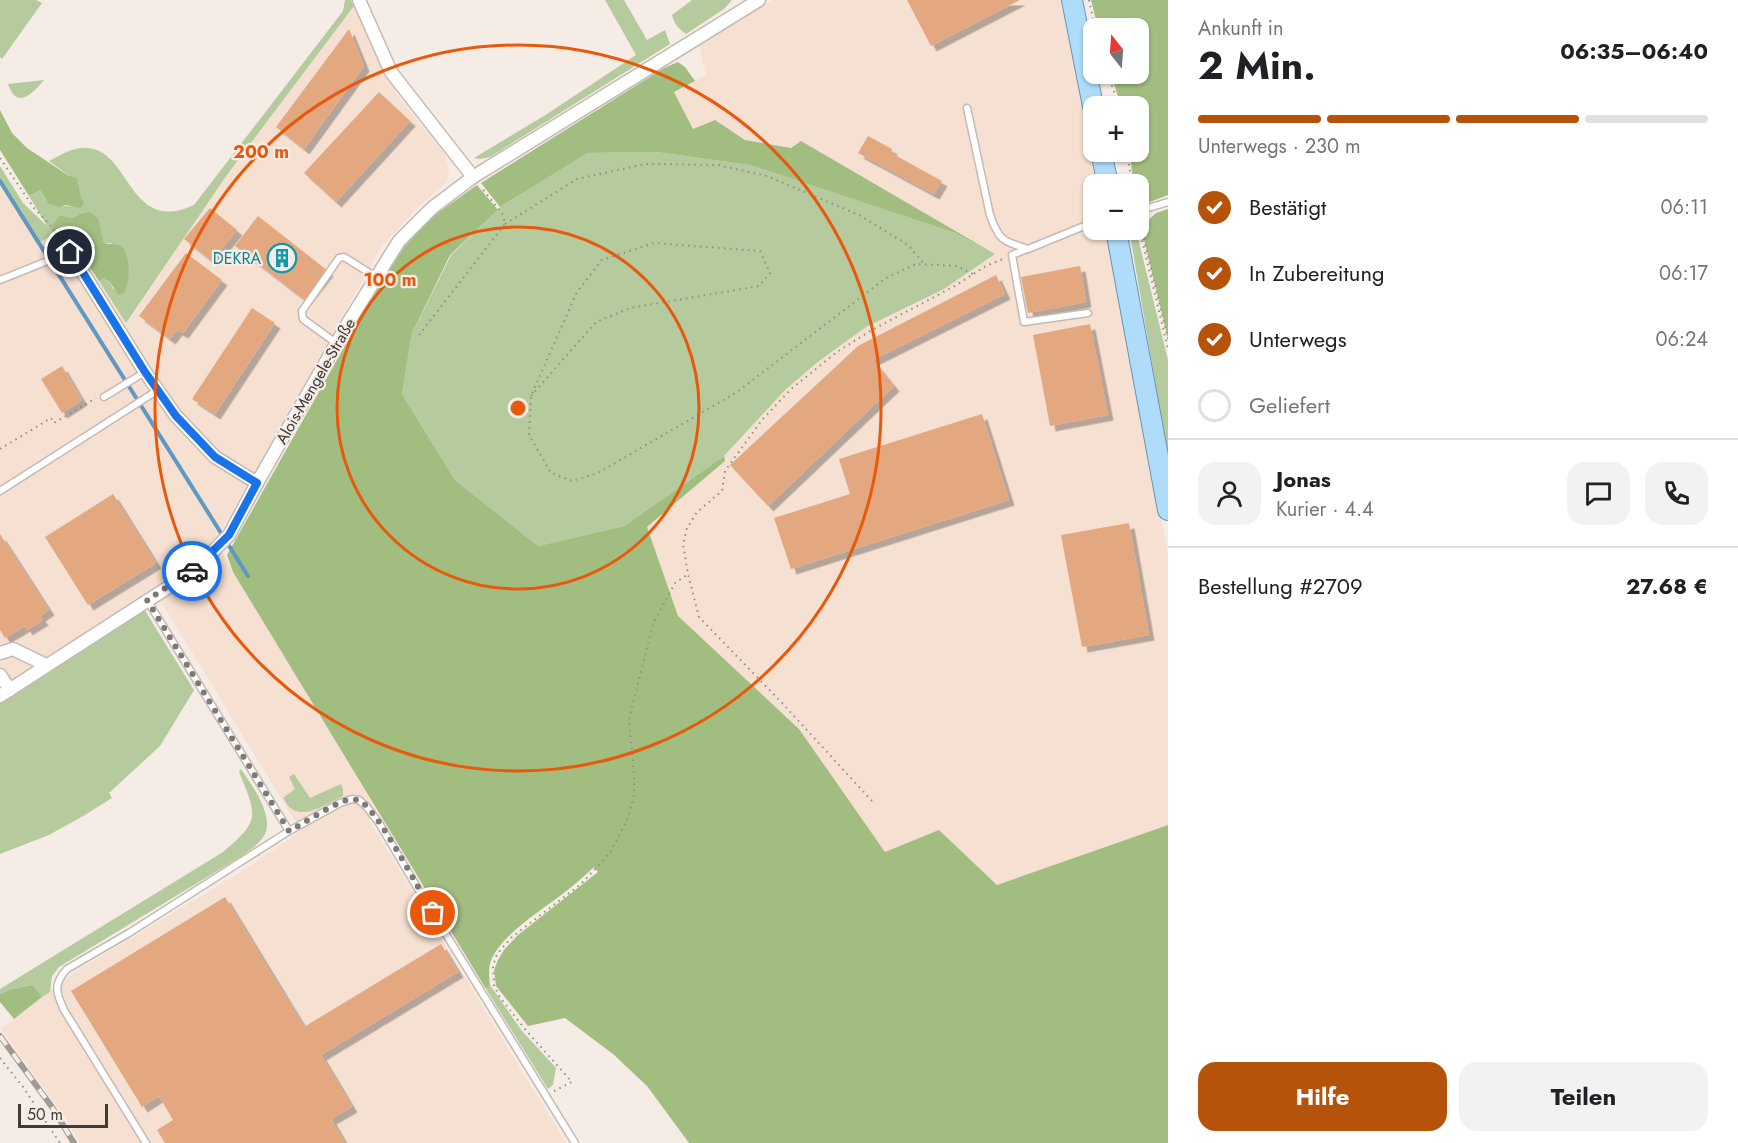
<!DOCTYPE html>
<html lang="de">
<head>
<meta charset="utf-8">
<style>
  body { margin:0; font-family:Jost,sans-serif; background:#f2f2f2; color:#202124; height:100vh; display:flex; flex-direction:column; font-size:22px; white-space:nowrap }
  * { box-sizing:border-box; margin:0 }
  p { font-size:20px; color:#757577 }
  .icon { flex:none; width:33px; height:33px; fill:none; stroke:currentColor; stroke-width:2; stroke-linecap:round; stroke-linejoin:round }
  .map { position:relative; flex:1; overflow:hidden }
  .panel { display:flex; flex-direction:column; background:#fff; width:570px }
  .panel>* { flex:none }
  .needle { width:39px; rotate:343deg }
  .buttons { position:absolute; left:1083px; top:18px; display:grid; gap:12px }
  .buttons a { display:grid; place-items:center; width:66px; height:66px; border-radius:12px; background:#fff; box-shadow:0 2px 4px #0004; font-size:30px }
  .scale { position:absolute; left:18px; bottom:15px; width:90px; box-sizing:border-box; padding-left:6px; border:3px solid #3f3b38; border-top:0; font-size:16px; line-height:21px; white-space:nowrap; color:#3f3b38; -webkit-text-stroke:4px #f6ece6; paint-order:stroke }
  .pin { position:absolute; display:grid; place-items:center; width:51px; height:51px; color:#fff; margin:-26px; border:3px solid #fff; border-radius:50%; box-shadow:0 2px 6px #0007 }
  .courier { position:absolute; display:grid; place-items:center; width:60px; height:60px; margin:-30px; border:4px solid #1a73e8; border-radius:50%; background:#fff; color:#222; box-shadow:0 2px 8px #0007 }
  .overview em { font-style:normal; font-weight:700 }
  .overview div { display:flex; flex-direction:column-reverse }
  .overview { display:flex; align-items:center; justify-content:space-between; height:102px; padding:0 30px }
  h1 { font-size:39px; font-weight:700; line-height:45px }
  .bar { display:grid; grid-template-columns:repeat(4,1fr); gap:9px 6px; align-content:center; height:72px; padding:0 30px }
  .bar i { height:8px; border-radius:4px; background:#e0e0e0 }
  .bar .selected { background:#b45309 }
  .bar p { grid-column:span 4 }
  .line { display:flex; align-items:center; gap:15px; padding:0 30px; border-top:2px solid #e0e0e0 }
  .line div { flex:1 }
  .round { display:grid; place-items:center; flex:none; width:63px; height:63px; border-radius:18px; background:#f2f2f2 }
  ol { padding:0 30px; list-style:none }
  li { display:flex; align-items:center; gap:18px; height:66px }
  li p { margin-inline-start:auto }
  li .icon { padding:6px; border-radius:50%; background:#b45309; color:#fff; stroke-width:4 }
  li:last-child { color:#757577 }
  li i { width:33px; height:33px; border:3px solid #e0e0e0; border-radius:50% }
  .button { display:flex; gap:12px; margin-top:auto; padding:12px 30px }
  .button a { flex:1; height:69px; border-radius:18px; background:#b45309; color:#fff; font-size:24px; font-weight:700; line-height:69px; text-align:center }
  .button a+a { background:#f2f2f2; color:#202124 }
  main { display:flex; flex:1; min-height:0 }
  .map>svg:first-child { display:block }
  .industrial { fill:#f5e0d1 }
  .green { fill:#b5ca9d }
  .forest { fill:#a2bd80 }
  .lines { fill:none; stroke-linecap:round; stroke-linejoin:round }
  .stream { stroke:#6098c4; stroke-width:4 }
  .building { fill:#e4a880; filter:url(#shadow) }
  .service-casing { stroke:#c4bab4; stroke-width:9 }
  .minor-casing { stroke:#c4bab4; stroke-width:15 }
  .primary-casing { stroke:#6695b6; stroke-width:22 }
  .path { stroke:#938d88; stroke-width:2; stroke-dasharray:1.5 4.5; stroke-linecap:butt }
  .service { stroke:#fff; stroke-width:6 }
  .minor { stroke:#fff; stroke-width:12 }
  .primary { stroke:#b0dcfc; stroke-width:20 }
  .rail-casing { stroke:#a09994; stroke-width:6 }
  .rail { stroke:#f6ece6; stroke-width:4; stroke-dasharray:11; stroke-linecap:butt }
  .done { stroke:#7f7975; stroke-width:6; stroke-dasharray:0 10.8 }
  .route { stroke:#1a73e8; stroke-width:8 }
  .ring { fill:none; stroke:#e8590c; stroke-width:3 }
  .labels { text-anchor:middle; stroke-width:4.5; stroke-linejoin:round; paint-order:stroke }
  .culture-label { font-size:16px; fill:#0d838f; stroke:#f6ece6; text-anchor:end }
  .street-label { font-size:16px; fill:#3f3b38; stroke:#f6ece6 }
  .centre { fill:#e8590c; stroke:#f6ece6; stroke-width:3 }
  .ring-label { font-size:18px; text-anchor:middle; font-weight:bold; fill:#e8590c; stroke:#f6ece6; stroke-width:4.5; stroke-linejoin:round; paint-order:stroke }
</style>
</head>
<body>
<main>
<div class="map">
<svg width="1168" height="1143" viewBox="0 0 1168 1143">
  <defs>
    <filter id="shadow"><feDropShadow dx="5.5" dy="5.5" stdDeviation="0" flood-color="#0004"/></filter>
  </defs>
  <rect width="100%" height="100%" fill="#f6ece6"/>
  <!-- industrial -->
  <g class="industrial">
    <path d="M772 0H1060L1100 184H1094V230H1108L1138 405 1168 553V825L997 885 939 830 885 853 799 729 677 616 647 527 724 462V456L785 390 819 361 866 327 944 289 995 254 801 141 791 148 745 140 715 120 693 129 674 92 706 75 699 45Z"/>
    <path d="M354 6 378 58 398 96 445 154 449 171 446 183 415 210 381 248 216 539 233 572 377 808 369 820 566 1143H80L64 1116 1 1029 75 972 242 871 301 831 154 590 0 693V186L37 244 54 234 68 235 127 323 229 172Z"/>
  </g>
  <!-- green -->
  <g class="green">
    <path d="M0 0H36L42 3 2 59 0 57Z"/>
    <path d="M345 0H351L354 6 229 172 126 323 99 281 102 279 109 281 114 290 111 243H104L101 231 80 214 72 218 59 215 50 229 54 234 37 244 0 185V166L23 203 47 226 29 196 40 190C53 213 56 202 77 208L79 183 49 161C61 155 71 148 84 148 131 146 127 236 194 205L343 11Z"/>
    <path d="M605 0H624L647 40 665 30 670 44 490 157 480 159 474 158 547 114 636 55Z"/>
    <path d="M692 0H732L724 9 686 34C679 29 674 24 672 15Z"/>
    <path d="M44 80C33 93 17 111 8 84Z"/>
    <path d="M656 152 750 165 955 233 995 254 944 289 866 327 819 361 785 390 724 456 624 526 538 546 455 480 402 394 412 333 451 255 498 210 500 207 588 153Z"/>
    <path d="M1133 230H1136L1168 360V477L1155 381 1131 241V234Z"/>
    <path d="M144 609 194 690 160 746 109 793 112 798 85 815 49 835 0 854V702Z"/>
    <path d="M241 769C251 784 274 815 265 834 260 844 249 851 240 857L59 967 52 976 50 992 42 997 31 985 11 989 0 994V989L223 852C261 820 257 816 239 772Z"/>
    <path d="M294 774 310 798 341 784 343 789V796C330 802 306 819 292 809 288 807 286 802 283 798L295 789 289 777Z"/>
    <path d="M490 985 522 1031 556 1068 553 1085 548 1089 486 989Z"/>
  </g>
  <!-- forest -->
  <g class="forest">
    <path d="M1091 0H1168V195L1147 203 1139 195 1138 184H1135L1132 172 1130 152H1138V106H1121L1111 74H1138V28H1098Z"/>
    <path d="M678 62 685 67 695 81 674 92 693 129 715 120 745 140 791 148 801 141 995 254 955 233 750 165 656 152 588 153 500 207 481 183 664 68Z"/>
    <path d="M0 110 12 133 27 148 69 176 77 178C81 188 77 192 84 202L82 207 77 208 66 205 59 207 49 204 40 190 29 196 0 150Z"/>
    <path d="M477 185 498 210 450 255 412 333 402 394 455 480 538 546 624 526 724 456 725 461 647 527 678 616 799 729 885 852 939 830 997 885 1168 825V1143H689L647 1086 613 1054 565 1018 528 1026 496 986 494 970 498 960 504 950 518 935 598 872 594 867C586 874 578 882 569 889 547 907 505 931 492 958 488 966 489 977 490 985L486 989 233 572 227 555 378 287 405 246 432 217Z"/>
    <path d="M1168 209V339L1141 227 1156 213Z"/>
    <path d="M90 212 98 219 104 243 122 246C131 261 130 276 125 292L119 295 109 281 103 279 99 281 68 235 54 234 50 229 59 215 72 218 80 214Z"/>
    <path d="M32 985 42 997 14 1019 0 1002V994L11 989Z"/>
  </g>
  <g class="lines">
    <!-- stream -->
    <path class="stream" d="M0 181 248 576"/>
  </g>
  <!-- building -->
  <g class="building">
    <path d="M907 0H1020L931 46Z"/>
    <path d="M349 29 364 66 304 149 276 127Z"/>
    <path d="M379 92 410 121 336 202 304 173Z"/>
    <path d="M868 136 892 149 891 153 942 181 934 194 858 153Z"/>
    <path d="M210 208 237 230 212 261 184 239Z"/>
    <path d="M258 216 328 271 305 300 235 246Z"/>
    <path d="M186 253 222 280 183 333 177 330 170 339 139 316Z"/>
    <path d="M1080 266 1086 302 1028 313 1021 277Z"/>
    <path d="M996 275 1005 294 873 360 894 386 768 506 730 465 858 346Z"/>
    <path d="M252 308 275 323 215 414 192 399Z"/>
    <path d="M1090 324 1108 415 1050 426 1033 335Z"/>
    <path d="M62 366 82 400 62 413 41 379Z"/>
    <path d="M982 414 1009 500 791 569 774 518 850 494 839 459Z"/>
    <path d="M113 494 156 563 88 605 45 537Z"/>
    <path d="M1129 523 1149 635 1082 647 1061 535Z"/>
    <path d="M0 534 49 610 40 616 43 620 27 630 25 626 5 638 0 630Z"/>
    <path d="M225 897 304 1027 441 944 458 972 321 1055 352 1107 331 1119 345 1143H165L157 1130 173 1120 159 1096 142 1107 71 991Z"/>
  </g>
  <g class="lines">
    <!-- service casing -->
    <g class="service-casing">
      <g id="service">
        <path d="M967 108 990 215C999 241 1003 241 1028 249L1094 222"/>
        <path d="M1138 211 1168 202"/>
        <path d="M1027 249 1012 255 1024 322 1088 313"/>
        <path d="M0 280 70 252"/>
        <path d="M336 343 303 319 302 311 339 258 344 257 376 277"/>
        <path d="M104 397 145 372"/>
        <path d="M0 491 158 390"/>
        <path d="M147 600 289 831"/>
        <path d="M146 1143 64 1010C56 993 53 984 67 969L129 933 289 831 340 803 352 799 359 800 366 806 379 823 421 894 575 1143"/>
      </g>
    </g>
    <!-- minor casing -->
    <g class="minor-casing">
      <g id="minor">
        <path d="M359 0 391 72 473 177"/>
        <path d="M70 252 145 372 176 416 215 457 257 483"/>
        <path d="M0 653 13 649 46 665"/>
        <path d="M0 675 10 690"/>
        <path d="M0 696 195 570 229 535 257 483 348 323 399 241 432 208 473 177 759 0"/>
      </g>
    </g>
    <!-- primary casing -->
    <g class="primary-casing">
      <g id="primary">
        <path d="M1072 0 1094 111"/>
        <path d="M1101 152 1108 184"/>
        <path d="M1116 230 1168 510"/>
      </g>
    </g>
    <!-- path -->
    <g class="path">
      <path d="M1089 0 1095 28"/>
      <path d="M1108 74 1119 106"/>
      <path d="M1127 152 1132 184"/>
      <path d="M0 158 34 208 52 227 63 242"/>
      <path d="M1138 223 1168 349"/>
      <path d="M505 224 577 179 645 164 718 165 767 176 859 215 908 245 925 265"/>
      <path d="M1141 227 1168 339"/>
      <path d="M419 335 505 224 503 215 481 187"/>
      <path d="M531 396 596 322 630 308 759 286 770 273 760 251 654 243 602 260 577 292 531 396 529 435 551 473 572 481 598 473 737 392 886 278 916 264 957 266 973 274"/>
      <path d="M0 449 51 418 54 423 96 398"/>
      <path d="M872 801 783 704 699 617 688 574 683 544 687 528 697 512 722 491 725 471 762 420 791 389 837 352 870 331 953 287 986 266 1003 259"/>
      <path d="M0 1058 23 1087 60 1143"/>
      <path d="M554 1091 572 1082 524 1028 499 996 494 985 493 966 497 954 512 937 581 884 610 853 628 818 634 795V775L629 719 653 624 675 583 687 575"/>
    </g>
    <!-- service -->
    <use href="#service" class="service"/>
    <!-- minor -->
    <use href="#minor" class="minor"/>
    <!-- primary -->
    <use href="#primary" class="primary"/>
    <!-- rail casing -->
    <g class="rail-casing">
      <path id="rail" d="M0 1036 52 1107 74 1143"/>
    </g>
    <!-- rail -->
    <use href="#rail" class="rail"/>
  </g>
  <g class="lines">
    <!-- done -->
    <path class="done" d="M192 571 147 600 289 831C303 824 337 801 351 799 352 799 358 800 360 801 377 809 420 892 433 913"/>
    <!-- route -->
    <path class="route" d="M70 252 145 372 176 416 215 457 257 483 229 535 192 571"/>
  </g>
  <!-- distance rings -->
  <g class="ring">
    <circle cx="518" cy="408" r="181"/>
    <circle cx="518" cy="408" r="363"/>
  </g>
  <!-- icons -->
  <defs>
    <g id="building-ring" transform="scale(1.5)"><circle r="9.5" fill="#f6ece6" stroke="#0f9aa8" stroke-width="1.5"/><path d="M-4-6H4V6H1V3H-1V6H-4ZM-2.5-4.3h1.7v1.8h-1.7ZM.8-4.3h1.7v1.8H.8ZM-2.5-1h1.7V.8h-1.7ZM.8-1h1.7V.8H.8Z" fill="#0f9aa8"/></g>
  </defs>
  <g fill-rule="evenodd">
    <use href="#building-ring" x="282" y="258"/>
  </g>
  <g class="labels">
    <!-- culture labels -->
    <g class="culture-label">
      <text x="261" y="264">DEKRA</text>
    </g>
    <!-- street labels -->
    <g class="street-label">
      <text transform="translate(315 381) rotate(-60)" y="6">Alois-Mengele-Straße</text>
    </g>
  </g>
  <circle cx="518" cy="408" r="9" class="centre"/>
  <g class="ring-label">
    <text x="261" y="158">200 m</text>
    <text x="390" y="286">100 m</text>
  </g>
</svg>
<div class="buttons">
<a><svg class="needle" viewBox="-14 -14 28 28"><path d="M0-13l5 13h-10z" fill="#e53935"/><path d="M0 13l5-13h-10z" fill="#757577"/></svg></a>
<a>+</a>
<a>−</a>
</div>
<div class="scale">50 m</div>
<div class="pin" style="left:433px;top:913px;background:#ea580c"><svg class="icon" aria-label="bag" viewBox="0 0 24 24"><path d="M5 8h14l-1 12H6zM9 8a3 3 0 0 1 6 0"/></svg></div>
<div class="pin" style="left:70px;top:252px;background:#1f2937"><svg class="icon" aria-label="home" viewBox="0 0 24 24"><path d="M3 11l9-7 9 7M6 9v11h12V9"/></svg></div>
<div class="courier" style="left:192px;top:571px"><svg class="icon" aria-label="car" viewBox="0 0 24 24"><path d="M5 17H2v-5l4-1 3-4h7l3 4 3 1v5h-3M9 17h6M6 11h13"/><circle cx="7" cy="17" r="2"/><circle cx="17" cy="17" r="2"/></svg></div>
</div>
<section class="panel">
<div class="overview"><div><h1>2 Min.</h1><p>Ankunft in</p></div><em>06:35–06:40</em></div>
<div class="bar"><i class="selected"></i><i class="selected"></i><i class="selected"></i><i></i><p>Unterwegs · 230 m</p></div>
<ol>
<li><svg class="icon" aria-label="check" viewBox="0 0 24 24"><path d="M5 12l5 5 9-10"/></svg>Bestätigt<p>06:11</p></li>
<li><svg class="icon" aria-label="check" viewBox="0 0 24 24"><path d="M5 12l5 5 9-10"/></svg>In Zubereitung<p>06:17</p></li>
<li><svg class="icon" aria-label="check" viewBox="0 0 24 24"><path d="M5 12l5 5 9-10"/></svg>Unterwegs<p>06:24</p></li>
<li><i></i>Geliefert</li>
</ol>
<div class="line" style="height:108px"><a class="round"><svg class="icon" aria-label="person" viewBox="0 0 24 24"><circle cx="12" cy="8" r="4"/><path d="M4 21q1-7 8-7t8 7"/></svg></a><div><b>Jonas</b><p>Kurier · 4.4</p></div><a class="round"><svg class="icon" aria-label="chat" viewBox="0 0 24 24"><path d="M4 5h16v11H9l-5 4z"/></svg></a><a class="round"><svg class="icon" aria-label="phone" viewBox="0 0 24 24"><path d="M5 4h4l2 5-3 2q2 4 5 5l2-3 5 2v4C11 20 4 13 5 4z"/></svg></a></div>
<div class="line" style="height:78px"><div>Bestellung #2709</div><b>27.68 €</b></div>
<div class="button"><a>Hilfe</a><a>Teilen</a></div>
</section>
</main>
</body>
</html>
